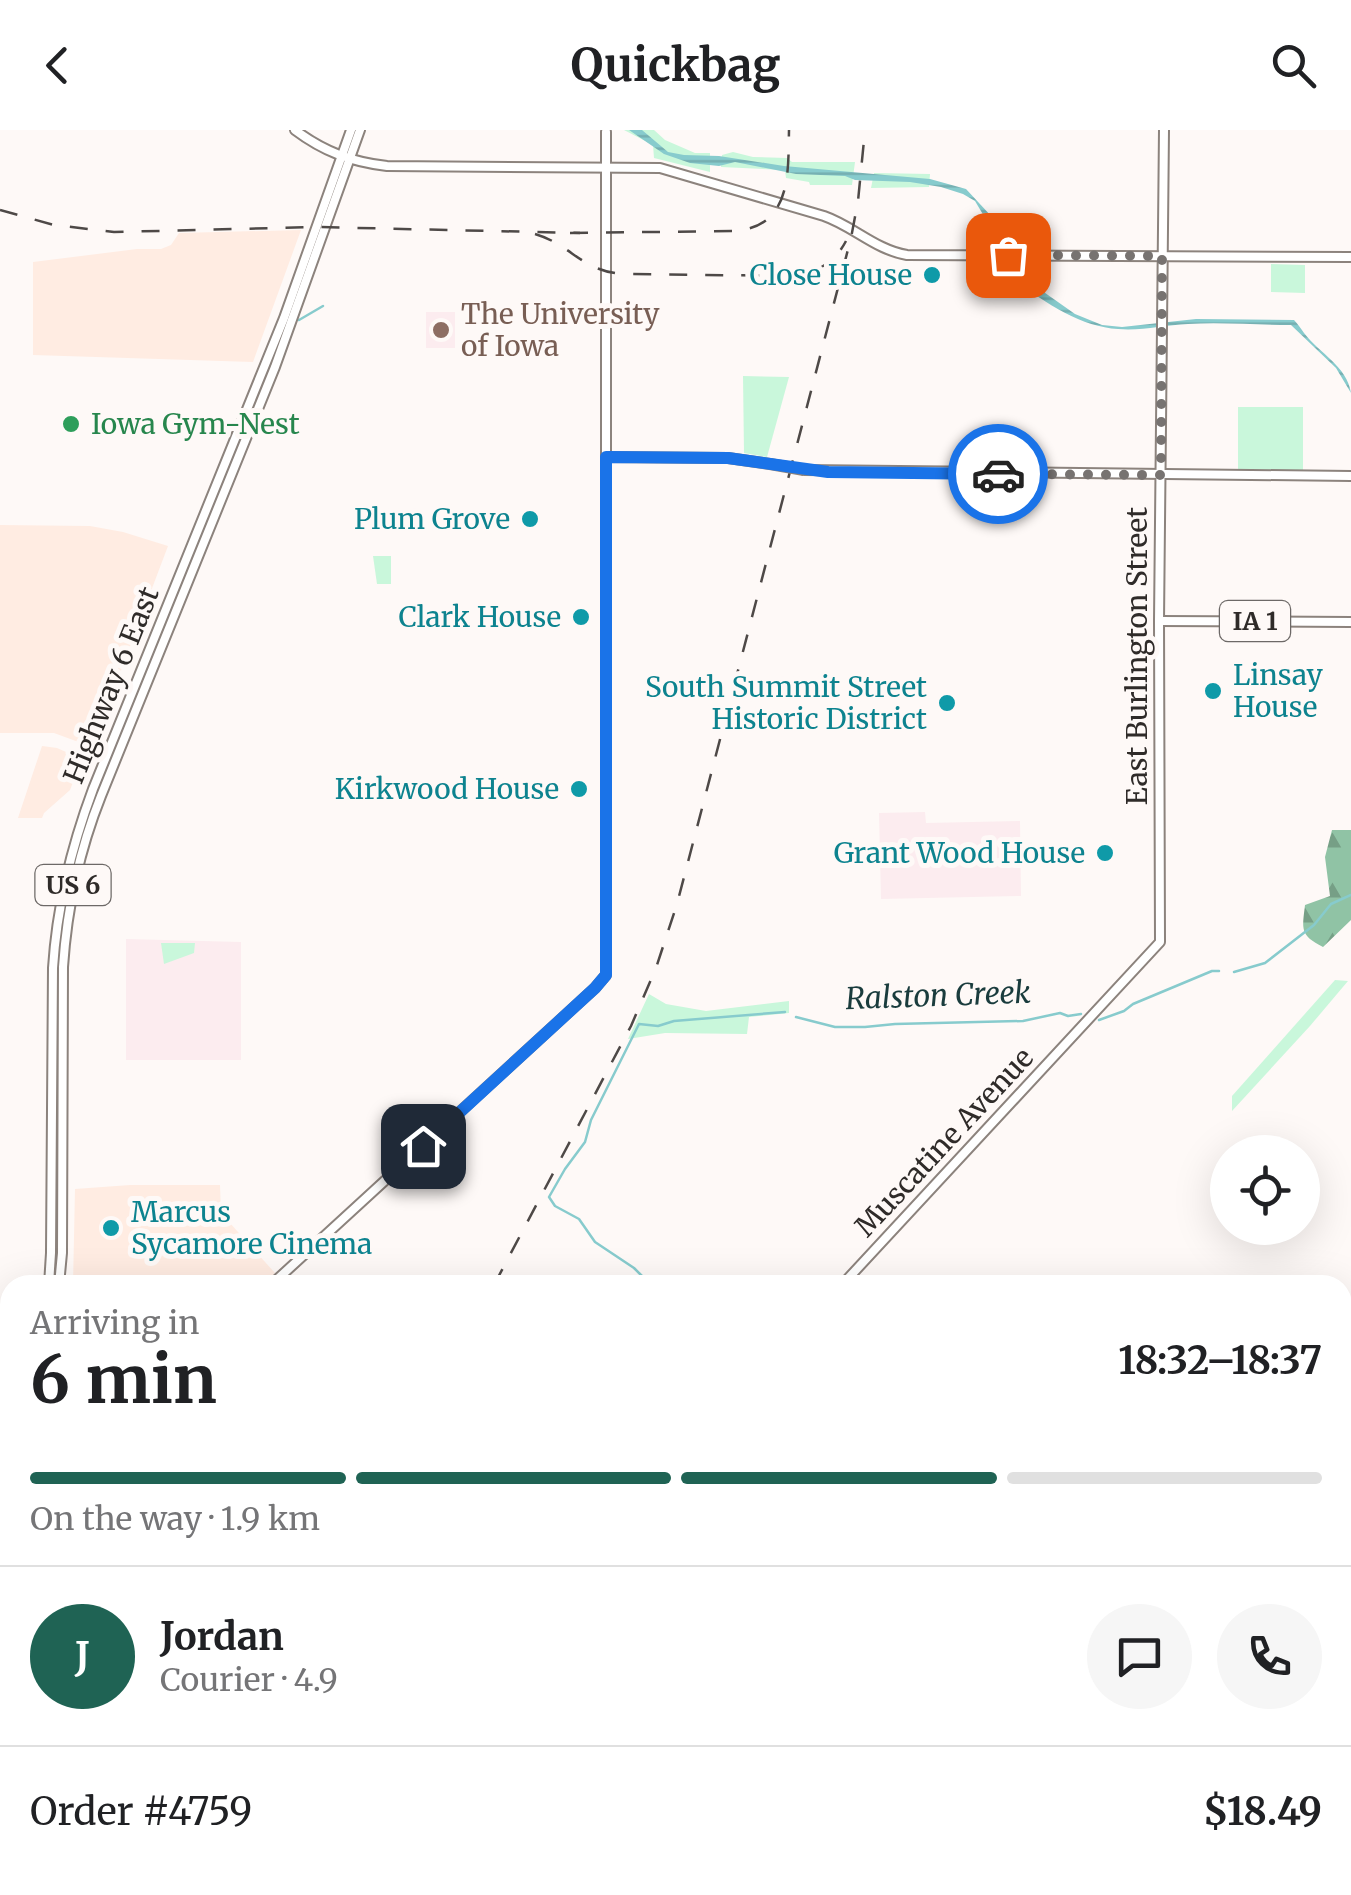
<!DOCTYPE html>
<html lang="en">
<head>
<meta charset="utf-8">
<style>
  body { margin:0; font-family:Merriweather,serif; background:#f6f6f6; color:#202124; height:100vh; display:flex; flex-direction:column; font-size:38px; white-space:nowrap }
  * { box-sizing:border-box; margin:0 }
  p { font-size:32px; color:#757577 }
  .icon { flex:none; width:55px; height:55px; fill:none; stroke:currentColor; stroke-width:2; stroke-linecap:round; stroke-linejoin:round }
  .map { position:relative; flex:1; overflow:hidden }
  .drawer { position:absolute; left:0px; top:1145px; width:1352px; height:620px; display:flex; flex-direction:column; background:#fff; border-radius:30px 30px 0 0; box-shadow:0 10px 40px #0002 }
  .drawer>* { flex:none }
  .tools { position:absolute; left:1210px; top:1005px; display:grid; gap:20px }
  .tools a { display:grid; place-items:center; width:110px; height:110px; border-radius:50%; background:#fff; box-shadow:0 10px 40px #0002; font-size:50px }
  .pin { position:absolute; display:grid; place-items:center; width:85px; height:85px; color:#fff; margin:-42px; border-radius:20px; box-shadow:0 5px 15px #0006 }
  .courier { position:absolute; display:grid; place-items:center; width:100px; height:100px; margin:-50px; border:8px solid #1a73e8; border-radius:50%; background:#fff; color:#222; box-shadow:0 2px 12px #0007 }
  .headline em { font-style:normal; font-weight:700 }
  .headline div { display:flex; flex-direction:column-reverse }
  .headline { display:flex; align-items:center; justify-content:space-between; height:170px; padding:0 30px }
  h1 { font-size:65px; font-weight:700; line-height:75px }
  .bar { display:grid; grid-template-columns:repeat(4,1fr); gap:15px 10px; align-content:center; height:120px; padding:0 30px }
  .bar i { height:12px; border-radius:8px; background:#e0e0e0 }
  .bar .active { background:#1f6354 }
  .bar p { grid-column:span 4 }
  .line { display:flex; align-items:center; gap:25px; padding:0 30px; border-top:2px solid #e0e0e0 }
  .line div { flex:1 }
  .round { display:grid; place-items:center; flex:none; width:105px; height:105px; border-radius:52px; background:#f6f6f6 }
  header { display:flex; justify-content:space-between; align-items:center; height:130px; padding:0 30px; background:#fff; font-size:45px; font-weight:700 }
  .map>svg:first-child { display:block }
  .commercial { fill:#ffece2 }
  .education { fill:#fcecef }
  .forest { fill:url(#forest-firs) }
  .green { fill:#c9f7db }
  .water { fill:url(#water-rules) }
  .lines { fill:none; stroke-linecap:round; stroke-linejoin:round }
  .stream { stroke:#87cbcd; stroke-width:2.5 }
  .major-casing { stroke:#8c837d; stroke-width:12 }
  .major { stroke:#fff; stroke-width:8 }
  .rail { stroke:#4e4947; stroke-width:2.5; stroke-dasharray:18 18; stroke-linecap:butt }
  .major-bridge-casing { stroke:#8c837d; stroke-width:12; stroke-linecap:butt }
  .major-bridge { stroke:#fff; stroke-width:8 }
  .done { stroke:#777371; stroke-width:10; stroke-dasharray:0 18 }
  .route { stroke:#1a73e8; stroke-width:12 }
  .culture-dot { fill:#0f9aa8; stroke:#fef9f7; stroke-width:4 }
  .education-dot { fill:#8d6e63; stroke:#fef9f7; stroke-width:4 }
  .leisure-dot { fill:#2e9e5b; stroke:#fef9f7; stroke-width:4 }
  .labels { text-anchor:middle; stroke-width:10; stroke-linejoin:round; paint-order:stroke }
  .shield { fill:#fef9f7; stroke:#6d6967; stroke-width:2.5 }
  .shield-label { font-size:25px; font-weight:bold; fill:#2f2b29 }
  .culture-label { font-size:28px; fill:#0d838f; stroke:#fef9f7; text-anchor:end }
  .education-label { font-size:28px; fill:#785e54; stroke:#fef9f7; text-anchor:start }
  .leisure-label { font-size:28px; fill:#27864d; stroke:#fef9f7; text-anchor:start }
  .street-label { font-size:28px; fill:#2f2b29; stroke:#fef9f7 }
  .water-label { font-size:30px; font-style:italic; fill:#1a3c3d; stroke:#fef9f7 }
</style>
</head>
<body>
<header><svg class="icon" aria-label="back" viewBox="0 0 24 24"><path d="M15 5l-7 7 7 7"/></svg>Quickbag<svg class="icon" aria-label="search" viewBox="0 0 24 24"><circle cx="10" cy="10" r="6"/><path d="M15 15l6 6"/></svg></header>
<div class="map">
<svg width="1351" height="1765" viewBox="0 0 1351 1765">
  <defs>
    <pattern id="forest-firs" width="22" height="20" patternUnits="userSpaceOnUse" patternTransform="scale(2.5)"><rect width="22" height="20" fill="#90c3a5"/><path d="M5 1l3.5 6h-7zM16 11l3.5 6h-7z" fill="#769f86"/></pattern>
    <pattern id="water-rules" width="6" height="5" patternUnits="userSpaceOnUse" patternTransform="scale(2.5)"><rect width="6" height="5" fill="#87cbcd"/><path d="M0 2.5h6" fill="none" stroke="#75aeb0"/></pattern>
  </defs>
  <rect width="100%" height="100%" fill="#fef9f7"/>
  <!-- commercial -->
  <g class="commercial">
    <path d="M301 100 253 232 33 225V132L137 119H161L171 115 179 103Z"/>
    <path d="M0 395 90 396 123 402 168 416 92 617 54 603H0Z"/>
    <path d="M42 616 57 618 82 629 70 660 44 683 42 688H18Z"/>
    <path d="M130 1055H220L221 1083 275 1143 262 1155H73L75 1059Z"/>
  </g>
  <!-- education -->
  <g class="education">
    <rect x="426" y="182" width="29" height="36"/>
    <path d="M925 682 926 693 1020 691 1021 766 881 769 879 683Z"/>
    <path d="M126 809 241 812V930H126Z"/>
    <path d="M182 1755H288V1765H177Z"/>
  </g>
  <!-- forest -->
  <path class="forest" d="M1332 700H1351V790L1323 817C1300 805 1302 800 1305 775L1330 766 1325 727Z"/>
  <!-- green -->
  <g class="green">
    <path d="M624 0H654L665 10 695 23H710V42L654 28 653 15Z"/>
    <path d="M733 22 753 27 787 28 792 32H855L852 55H810L809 52 786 48 785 40 721 37 722 25Z"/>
    <path d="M874 43 930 44 929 57 871 58Z"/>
    <path d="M1271 134 1305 135V163L1271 162Z"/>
    <path d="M743 246 789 247 767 327 744 323Z"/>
    <rect x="1238" y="277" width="65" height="66"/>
    <path d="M373 426H391V454H377Z"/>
    <path d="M161 813H195L194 823 164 834Z"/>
    <path d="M1335 850 1348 851 1310 896 1232 981V966Z"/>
    <path d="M649 864 666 874 706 881 789 871V883L749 887 747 904 665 903 628 909Z"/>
  </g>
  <!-- water -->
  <path class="water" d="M629 0H642L668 22 684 25 719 26 784 36 930 49 966 59 992 87 1011 139 1075 184 1102 195 1122 197 1196 189 1294 190C1298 194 1301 199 1304 203 1320 224 1347 236 1351 263L1336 238 1291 195C1257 195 1222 192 1188 194 1164 195 1142 201 1118 199 1077 197 1032 165 1002 138L994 103 975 71 963 64 941 57 910 52 855 50 845 46 796 44 735 32 719 36 690 33 664 24Z"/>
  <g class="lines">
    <!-- stream -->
    <g class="stream">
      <path d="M299 190 323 176"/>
      <path d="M1234 842 1265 833 1314 795 1331 774 1351 765"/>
      <path d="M796 887 835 897H865L895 894 1023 891 1060 883 1068 886 1081 884"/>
      <path d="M1099 890 1124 881 1133 874 1212 841H1219"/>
      <path d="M643 1147 634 1138 595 1112 579 1089 555 1076 549 1067 565 1039 585 1012 591 990 639 894 658 896 674 891 785 882"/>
      <path d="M817 1765V1755"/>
    </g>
    <!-- major casing -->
    <g class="major-casing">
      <g id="major">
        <path d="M295 0C323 21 351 32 387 36L660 38 824 86C853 96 876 120 907 125L1351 127"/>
        <path d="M606 327 728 328 770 334"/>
        <path d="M804 340 1351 346"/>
        <path d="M1159 491 1351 492"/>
        <path d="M49 1155 51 1123 53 838C57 776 71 718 93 659L284 188 351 0"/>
        <path d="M59 1155 62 1123 63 837C67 778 79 721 101 666L275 237 360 0"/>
        <path d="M271 1155 595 858 606 845V2"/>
        <path d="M842 1155 1160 812 1159 491 1164 0"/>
        <path d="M0 1325 10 1303"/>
        <path d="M0 1347 10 1327"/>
        <path d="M1342 1522H1351"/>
        <path d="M617 1755V1765"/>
      </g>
    </g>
    <!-- major -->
    <use href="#major" class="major"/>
    <!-- rail -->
    <g class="rail">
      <path d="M0 80 54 95 114 102 318 97 580 103"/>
      <path d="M570 103 734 101C792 97 788 43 789 0"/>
      <path d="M535 104C572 115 581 141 623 144L797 146C819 141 835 132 846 111"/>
      <path d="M494 1155 631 896 656 838 677 774 851 108 858 71 865 0"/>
      <path d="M169 1765 175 1755"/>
    </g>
    <!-- major-bridge casing -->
    <g class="major-bridge-casing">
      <path id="major-bridge" d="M770 334 804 340"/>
    </g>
    <!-- major-bridge -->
    <use href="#major-bridge" class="major-bridge"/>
  </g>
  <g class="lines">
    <!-- done -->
    <path class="done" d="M998 344 1161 345 1162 126 1008 125"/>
    <!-- route -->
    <path class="route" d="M423 1016 595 858 606 845V327L728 328 828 342 998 344"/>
  </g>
  <!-- markers -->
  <g class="culture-dot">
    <circle cx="932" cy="145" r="10"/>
    <circle cx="530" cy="389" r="10"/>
    <circle cx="581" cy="487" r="10"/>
    <circle cx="1213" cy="561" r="10"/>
    <circle cx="947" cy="573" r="10"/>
    <circle cx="579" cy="659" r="10"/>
    <circle cx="1105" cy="723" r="10"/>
    <circle cx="111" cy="1098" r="10"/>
  </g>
  <circle class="education-dot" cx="441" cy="200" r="10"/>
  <circle class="leisure-dot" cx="71" cy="294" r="10"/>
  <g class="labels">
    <!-- shield labels -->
    <g class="shield">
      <rect x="1220" y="471" width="70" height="40" rx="8"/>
      <rect x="35.5" y="735" width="75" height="40" rx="8"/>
    </g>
    <g class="shield-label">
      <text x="1255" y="500">IA 1</text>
      <text x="73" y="764">US 6</text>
    </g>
    <!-- culture labels -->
    <g class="culture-label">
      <text x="912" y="155">Close House</text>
      <text x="510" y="399">Plum Grove</text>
      <text x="561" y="497">Clark House</text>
      <text x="1233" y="555" text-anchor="start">Linsay<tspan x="1233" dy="32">House</tspan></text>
      <text x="927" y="567">South Summit Street<tspan x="927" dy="32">Historic District</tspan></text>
      <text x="559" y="669">Kirkwood House</text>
      <text x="1085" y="733">Grant Wood House</text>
      <text x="131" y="1092" text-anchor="start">Marcus<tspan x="131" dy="32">Sycamore Cinema</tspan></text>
    </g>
    <!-- education labels -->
    <g class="education-label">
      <text x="461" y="194">The University<tspan x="461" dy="32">of Iowa</tspan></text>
    </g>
    <!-- leisure labels -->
    <g class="leisure-label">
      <text x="91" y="304">Iowa Gym-Nest</text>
    </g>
    <!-- street labels -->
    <g class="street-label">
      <text transform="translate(1137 526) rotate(-90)" y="10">East Burlington Street</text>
      <text transform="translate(111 555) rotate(-68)" y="10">Highway 6 East</text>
      <text transform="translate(944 1012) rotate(-47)" y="10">Muscatine Avenue</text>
    </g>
    <!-- water labels -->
    <g class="water-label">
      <text transform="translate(938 866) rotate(-2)" y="10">Ralston Creek</text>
    </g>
  </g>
</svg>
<div class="tools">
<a><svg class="icon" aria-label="locate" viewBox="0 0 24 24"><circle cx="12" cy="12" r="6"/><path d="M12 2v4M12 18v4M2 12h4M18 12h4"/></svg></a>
</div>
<div class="pin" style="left:1008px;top:125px;background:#ea580c"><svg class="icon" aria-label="bag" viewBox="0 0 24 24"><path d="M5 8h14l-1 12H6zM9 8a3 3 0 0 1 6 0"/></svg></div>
<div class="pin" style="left:423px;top:1016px;background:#1f2937"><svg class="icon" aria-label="home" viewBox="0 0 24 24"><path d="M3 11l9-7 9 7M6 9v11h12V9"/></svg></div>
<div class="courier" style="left:998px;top:344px"><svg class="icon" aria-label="car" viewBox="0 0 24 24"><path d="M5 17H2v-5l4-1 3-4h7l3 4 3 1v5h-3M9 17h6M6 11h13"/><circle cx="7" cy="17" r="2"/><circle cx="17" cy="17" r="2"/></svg></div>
<section class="drawer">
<div class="headline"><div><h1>6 min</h1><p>Arriving in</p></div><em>18:32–18:37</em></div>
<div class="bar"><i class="active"></i><i class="active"></i><i class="active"></i><i></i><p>On the way · 1.9 km</p></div>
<div class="line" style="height:180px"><b class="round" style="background:#1f6354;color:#fff">J</b><div><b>Jordan</b><p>Courier · 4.9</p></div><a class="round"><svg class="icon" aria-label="chat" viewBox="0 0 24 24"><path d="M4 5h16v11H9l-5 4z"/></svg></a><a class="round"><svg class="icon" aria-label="phone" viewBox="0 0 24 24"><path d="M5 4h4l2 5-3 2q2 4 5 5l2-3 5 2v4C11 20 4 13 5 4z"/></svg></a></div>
<div class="line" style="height:130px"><div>Order #4759</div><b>$18.49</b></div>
</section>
</div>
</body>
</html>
